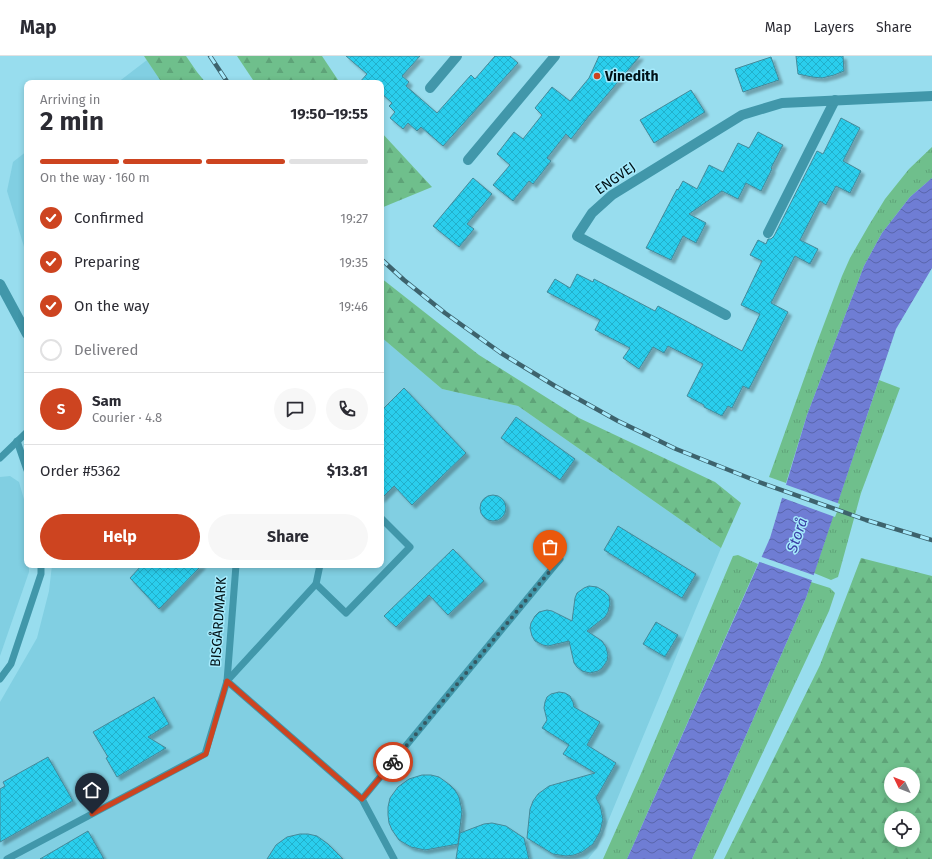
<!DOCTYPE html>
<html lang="en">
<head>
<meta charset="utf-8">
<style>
  body { margin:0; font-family:"Fira Sans",sans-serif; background:#f7f7f7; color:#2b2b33; height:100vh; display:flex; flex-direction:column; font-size:15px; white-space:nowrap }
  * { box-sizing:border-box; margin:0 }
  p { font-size:13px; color:#7c7c81 }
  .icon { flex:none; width:22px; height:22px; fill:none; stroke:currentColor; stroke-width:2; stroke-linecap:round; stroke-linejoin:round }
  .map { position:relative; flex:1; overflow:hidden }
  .sheet { position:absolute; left:24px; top:24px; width:360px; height:488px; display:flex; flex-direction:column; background:#fff; border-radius:8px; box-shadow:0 2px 6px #0003 }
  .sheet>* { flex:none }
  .needle { width:26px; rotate:313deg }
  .tools { position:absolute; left:884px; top:711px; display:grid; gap:8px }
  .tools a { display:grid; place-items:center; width:36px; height:36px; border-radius:50%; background:#fff; box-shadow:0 2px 6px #0003; font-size:20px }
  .pin { position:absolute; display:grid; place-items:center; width:34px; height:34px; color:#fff; margin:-41px -17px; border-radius:50% 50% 50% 0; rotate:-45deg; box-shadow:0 0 4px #0007 }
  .pin .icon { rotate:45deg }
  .courier { position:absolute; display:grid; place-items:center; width:40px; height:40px; margin:-20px; border:3px solid #cd4420; border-radius:50%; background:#fff; color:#222; box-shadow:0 1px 5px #0007 }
  .headline em { font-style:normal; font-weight:700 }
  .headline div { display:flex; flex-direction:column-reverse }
  .headline { display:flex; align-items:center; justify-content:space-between; height:68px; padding:0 16px }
  h1 { font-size:26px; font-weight:700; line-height:30px }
  .bar { display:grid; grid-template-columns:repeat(4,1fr); gap:6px 4px; align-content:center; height:48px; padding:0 16px }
  .bar i { height:5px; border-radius:3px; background:#e1e1e2 }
  .bar .current { background:#cd4420 }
  .bar p { grid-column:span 4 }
  .line { display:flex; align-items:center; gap:10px; padding:0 16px; border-top:1px solid #e1e1e2 }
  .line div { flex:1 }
  .round { display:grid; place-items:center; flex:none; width:42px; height:42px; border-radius:21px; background:#f7f7f7 }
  ol { padding:0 16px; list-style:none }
  li { display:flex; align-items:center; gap:12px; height:44px }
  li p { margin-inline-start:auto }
  li .icon { padding:4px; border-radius:50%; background:#cd4420; color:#fff; stroke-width:4 }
  li:last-child { color:#7c7c81 }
  li i { width:22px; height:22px; border:2px solid #e1e1e2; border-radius:50% }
  .primary-button { display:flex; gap:8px; margin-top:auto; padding:8px 16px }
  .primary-button a { flex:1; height:46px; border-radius:24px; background:#cd4420; color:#fff; font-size:16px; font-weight:700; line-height:46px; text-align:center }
  .primary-button a+a { background:#f7f7f7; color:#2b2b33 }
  header { display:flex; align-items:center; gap:24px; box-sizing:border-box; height:56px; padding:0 20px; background:#fff; border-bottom:1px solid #e1e1e2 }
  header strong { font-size:19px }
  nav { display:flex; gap:22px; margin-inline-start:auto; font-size:14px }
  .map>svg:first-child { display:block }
  .built { fill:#81cfe2 }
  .grass { fill:url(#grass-tufts) }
  .forest { fill:url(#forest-firs); fill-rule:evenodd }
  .water { fill:url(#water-waves) }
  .pier { fill:#98ddee }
  .building { fill:url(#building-cross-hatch); stroke:#458999; filter:url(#shadow) }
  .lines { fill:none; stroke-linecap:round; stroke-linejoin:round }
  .service { stroke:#4197aa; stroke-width:7 }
  .minor { stroke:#4197aa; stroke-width:10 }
  .rail-casing { stroke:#3d636d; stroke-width:4.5 }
  .rail { stroke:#a5eafc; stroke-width:3; stroke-dasharray:9; stroke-linecap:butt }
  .done { stroke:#355862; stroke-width:4; stroke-dasharray:0 7.2 }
  .route { stroke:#cd4420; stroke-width:5 }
  .poi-dot { fill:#cd4420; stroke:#a5eafc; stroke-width:1.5 }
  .labels { text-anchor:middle; stroke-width:3; stroke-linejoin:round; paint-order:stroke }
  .poi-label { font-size:14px; font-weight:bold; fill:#001116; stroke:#a5eafc; text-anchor:start }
  .street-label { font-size:14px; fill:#001116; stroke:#a5eafc }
  .water-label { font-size:15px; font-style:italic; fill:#3a3fa5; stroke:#a5eafc }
</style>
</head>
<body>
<header>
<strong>Map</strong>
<nav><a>Map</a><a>Layers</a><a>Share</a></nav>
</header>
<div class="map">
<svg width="932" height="803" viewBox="0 0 932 803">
  <defs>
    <pattern id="grass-tufts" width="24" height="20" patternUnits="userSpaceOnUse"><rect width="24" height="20" fill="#6fbf8c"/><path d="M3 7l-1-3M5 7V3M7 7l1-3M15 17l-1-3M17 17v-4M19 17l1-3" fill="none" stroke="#5ea378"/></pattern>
    <pattern id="forest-firs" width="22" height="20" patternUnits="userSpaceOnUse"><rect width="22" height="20" fill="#6fbf8c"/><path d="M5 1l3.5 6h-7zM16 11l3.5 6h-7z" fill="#5ea378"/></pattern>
    <pattern id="water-waves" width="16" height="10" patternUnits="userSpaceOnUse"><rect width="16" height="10" fill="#6f7dd4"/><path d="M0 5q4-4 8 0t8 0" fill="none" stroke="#5965ab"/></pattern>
    <pattern id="building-cross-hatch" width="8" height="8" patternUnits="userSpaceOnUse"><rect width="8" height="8" fill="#2aceed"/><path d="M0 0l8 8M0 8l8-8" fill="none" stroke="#24b0ca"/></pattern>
    <filter id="shadow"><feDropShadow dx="3.5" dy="3.5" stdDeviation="1" flood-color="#0004"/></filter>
  </defs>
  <rect width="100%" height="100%" fill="#98ddee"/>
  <!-- built -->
  <g class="built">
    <path d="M147 4 162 27H117Z"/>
    <path d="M27 95V197L25 194 7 135 13 106Z"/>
    <path d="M381 281 442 333 518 350 721 492 597 792 588 803H0V646L37 582 49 535 52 509H381Z"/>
    <path d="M10 420 19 426 27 454V509H29V516L0 600V421Z"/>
  </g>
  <!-- grass -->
  <g class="grass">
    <path d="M932 91V122L910 141 882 177 864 210 807 359 786 427 769 421 815 292 842 220 850 202 869 169 885 143 909 113Z"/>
    <path d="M879 324 900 332 861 437 838 521 831 524 814 517Z"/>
    <path d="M738 499 758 508 627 803H603L640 720 733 500Z"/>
    <path d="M811 526 830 532 835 537 829 555 713 803H692L806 542Z"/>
  </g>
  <!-- forest -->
  <g class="forest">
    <path d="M144 0H186L197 16 206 27H162Z"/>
    <path d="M237 0H322L340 27H255Z"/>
    <path d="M381 76 432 131 381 152Z"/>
    <path d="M381 222 479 299 579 362 715 426 741 447 721 492 518 350 442 333 381 281Z"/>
    <path d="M861 502 932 520V803H724L820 609ZM891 718H913V740H891ZM891 762H913V784H891Z"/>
  </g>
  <!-- water -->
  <path class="water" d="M932 122V212L896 273 806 542 692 803H627L770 482 807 359 864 210 882 177 910 141Z"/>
  <!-- pier -->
  <g class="pier">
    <path d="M784 428 840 448 835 461 780 441Z"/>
    <path d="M759 500 816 520 814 525 757 505Z"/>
  </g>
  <!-- building -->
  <g class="building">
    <path d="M346 0H420L402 20 409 26 406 30 437 57 471 19 475 23 495 0H510L518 7 443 90 421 71 417 75 408 67 403 73 390 62 395 56 389 50 392 47 381 37V27H359L367 18Z"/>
    <path d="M599 0H640L589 60 571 83 566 78 547 102 551 105 533 128 529 125 513 145 493 129 510 109 497 98 514 76 523 83 542 59 535 52 552 31 570 45 589 22Z"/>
    <path d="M796 0H843L844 15 834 19 822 22 812 21 798 18Z"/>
    <path d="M771 1 779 24 743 36 735 13Z"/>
    <path d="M691 34 705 56 654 87 640 64Z"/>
    <path d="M841 62 860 72 843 105 861 115 850 137 836 130 826 149 820 145 800 184 818 193 810 208 795 200 771 247 788 256 749 333 743 330 732 352 728 350 722 360 704 351V349L687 340 703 308 668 290 664 297 653 291 639 313 623 302 630 292 595 274 600 264 547 236 555 223 570 232 577 218 593 226 594 223 655 255 658 250 742 295 760 258 741 249 762 205 750 199 758 184 766 188 768 183H771L774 180 817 95 823 98Z"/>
    <path d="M758 76 783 89 771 112 772 113 761 135 746 127 738 143 722 135 689 158 706 167 696 187 683 180 671 204 646 192 677 133 678 134 683 125 697 133 709 109 723 116 738 87 749 92Z"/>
    <path d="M473 122 492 138 467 168 474 173 459 191 433 170Z"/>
    <path d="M404 332 466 397 412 449 394 430 381 443V355Z"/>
    <path d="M516 361 575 403 560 424 501 382Z"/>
    <circle cx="493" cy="452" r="13"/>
    <path d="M618 470 696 518 682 542 604 494Z"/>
    <path d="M453 493 484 525 448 559 429 539 396 571 384 560Z"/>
    <path d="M142 509H202L159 553 130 522Z"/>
    <path d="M589 530 597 531 604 535 609 540 610 548 608 556 605 561 587 575 602 585 606 591 608 599 607 605 602 612 598 615 590 617 582 615 577 611 574 607 569 585 548 590 543 589 535 585 532 580 530 572 531 567 535 560 539 556 547 554 552 555 572 565 575 542 577 537 584 532Z"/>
    <path d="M656 566 678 579 665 601 643 588Z"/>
    <path d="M559 636 565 637 570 640 573 646 574 651 600 666 587 689 616 707 596 742 600 749 603 763 600 776 593 788 582 796 574 799 566 800 553 798 527 782 530 753 533 745 538 738 549 730 595 717 563 698 569 689 542 672 547 664 544 652 545 646 547 641 551 638Z"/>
    <path d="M154 641 169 668 148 681 166 692 117 721 106 702 108 701 93 676Z"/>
    <path d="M48 701 73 745 0 786V733L5 730 3 726Z"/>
    <path d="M422 719H431L439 721 450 729 455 734 459 741 462 755 458 788 425 794 411 791 399 784 392 774 389 767 388 759V751L390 742 398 731 409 723Z"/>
    <path d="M492 767 506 770 524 782 529 803H456L460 777 484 768Z"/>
    <path d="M88 775 104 803H40Z"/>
    <path d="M300 778H308L317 780 328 788 343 803H267L276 789 287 781Z"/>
  </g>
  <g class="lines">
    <!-- service -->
    <g class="service">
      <path d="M17 385 27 414"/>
      <path d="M0 402 27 376"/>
      <path d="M316 528 346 557 410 491 381 462"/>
      <path d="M0 623 11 608 41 518V509"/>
      <path d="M227 625 362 743 560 503"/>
      <path d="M227 625 236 509"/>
      <path d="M362 743 394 803"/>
      <path d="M7 803 205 698 227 625 316 528 320 509"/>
    </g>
    <!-- minor -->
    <g class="minor">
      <path d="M430 32 457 0"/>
      <path d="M468 104 555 0"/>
      <path d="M768 177 835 44"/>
      <path d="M0 228 27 278"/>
      <path d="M726 259 577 180 592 157 612 139 742 59 782 47 932 40"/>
    </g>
    <!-- rail casing -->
    <g class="rail-casing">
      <g id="rail">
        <path d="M210 0 228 27"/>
        <path d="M381 203 404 224 445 257 501 297 555 330 618 365 676 393 759 426 866 464 932 484"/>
      </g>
    </g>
    <!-- rail -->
    <use href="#rail" class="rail"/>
  </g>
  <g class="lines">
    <!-- done -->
    <path class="done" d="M393 706 550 515"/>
    <!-- route -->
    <path class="route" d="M92 758 206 698 227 625 362 743 393 706"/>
  </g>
  <!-- markers -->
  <circle class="poi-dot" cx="597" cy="20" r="4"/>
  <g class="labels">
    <!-- poi labels -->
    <g class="poi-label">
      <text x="605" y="25">Vinedith</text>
    </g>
    <!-- street labels -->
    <g class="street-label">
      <text transform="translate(615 122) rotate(-35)" y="5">ENGVEJ</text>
      <text transform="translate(218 566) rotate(-86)" y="5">BISGÅRDMARK</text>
    </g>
    <!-- water labels -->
    <g class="water-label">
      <text transform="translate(797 479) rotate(-71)" y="5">Storå</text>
    </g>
  </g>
</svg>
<div class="tools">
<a><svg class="needle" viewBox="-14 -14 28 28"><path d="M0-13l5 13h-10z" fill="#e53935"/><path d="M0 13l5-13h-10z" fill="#7c7c81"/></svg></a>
<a><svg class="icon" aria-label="locate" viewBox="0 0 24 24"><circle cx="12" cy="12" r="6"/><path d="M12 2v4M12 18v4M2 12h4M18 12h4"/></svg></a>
</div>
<div class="pin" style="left:550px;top:515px;background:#ea580c"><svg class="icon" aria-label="bag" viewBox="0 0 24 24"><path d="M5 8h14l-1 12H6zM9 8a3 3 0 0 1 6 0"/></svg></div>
<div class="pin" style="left:92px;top:758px;background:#1f2937"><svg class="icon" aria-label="home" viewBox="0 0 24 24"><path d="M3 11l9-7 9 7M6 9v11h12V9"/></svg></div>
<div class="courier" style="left:393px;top:706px"><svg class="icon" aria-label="bike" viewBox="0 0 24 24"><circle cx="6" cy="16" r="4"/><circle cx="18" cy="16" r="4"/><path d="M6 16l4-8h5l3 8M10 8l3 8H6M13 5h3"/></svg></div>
<section class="sheet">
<div class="headline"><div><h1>2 min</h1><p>Arriving in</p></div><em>19:50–19:55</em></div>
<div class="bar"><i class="current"></i><i class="current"></i><i class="current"></i><i></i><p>On the way · 160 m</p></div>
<ol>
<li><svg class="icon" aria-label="check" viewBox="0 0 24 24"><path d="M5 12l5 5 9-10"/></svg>Confirmed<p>19:27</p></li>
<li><svg class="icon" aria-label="check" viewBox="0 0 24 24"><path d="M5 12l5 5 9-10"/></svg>Preparing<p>19:35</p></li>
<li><svg class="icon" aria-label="check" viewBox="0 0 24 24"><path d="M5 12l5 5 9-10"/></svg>On the way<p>19:46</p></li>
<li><i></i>Delivered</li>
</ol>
<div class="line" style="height:72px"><b class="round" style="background:#cd4420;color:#fff">S</b><div><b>Sam</b><p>Courier · 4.8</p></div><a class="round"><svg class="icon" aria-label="chat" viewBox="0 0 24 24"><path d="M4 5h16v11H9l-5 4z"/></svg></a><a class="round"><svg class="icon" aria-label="phone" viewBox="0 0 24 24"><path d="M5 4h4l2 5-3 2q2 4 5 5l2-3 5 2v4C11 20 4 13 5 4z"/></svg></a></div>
<div class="line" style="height:52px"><div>Order #5362</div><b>$13.81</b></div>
<div class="primary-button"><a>Help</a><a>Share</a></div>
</section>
</div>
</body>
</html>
